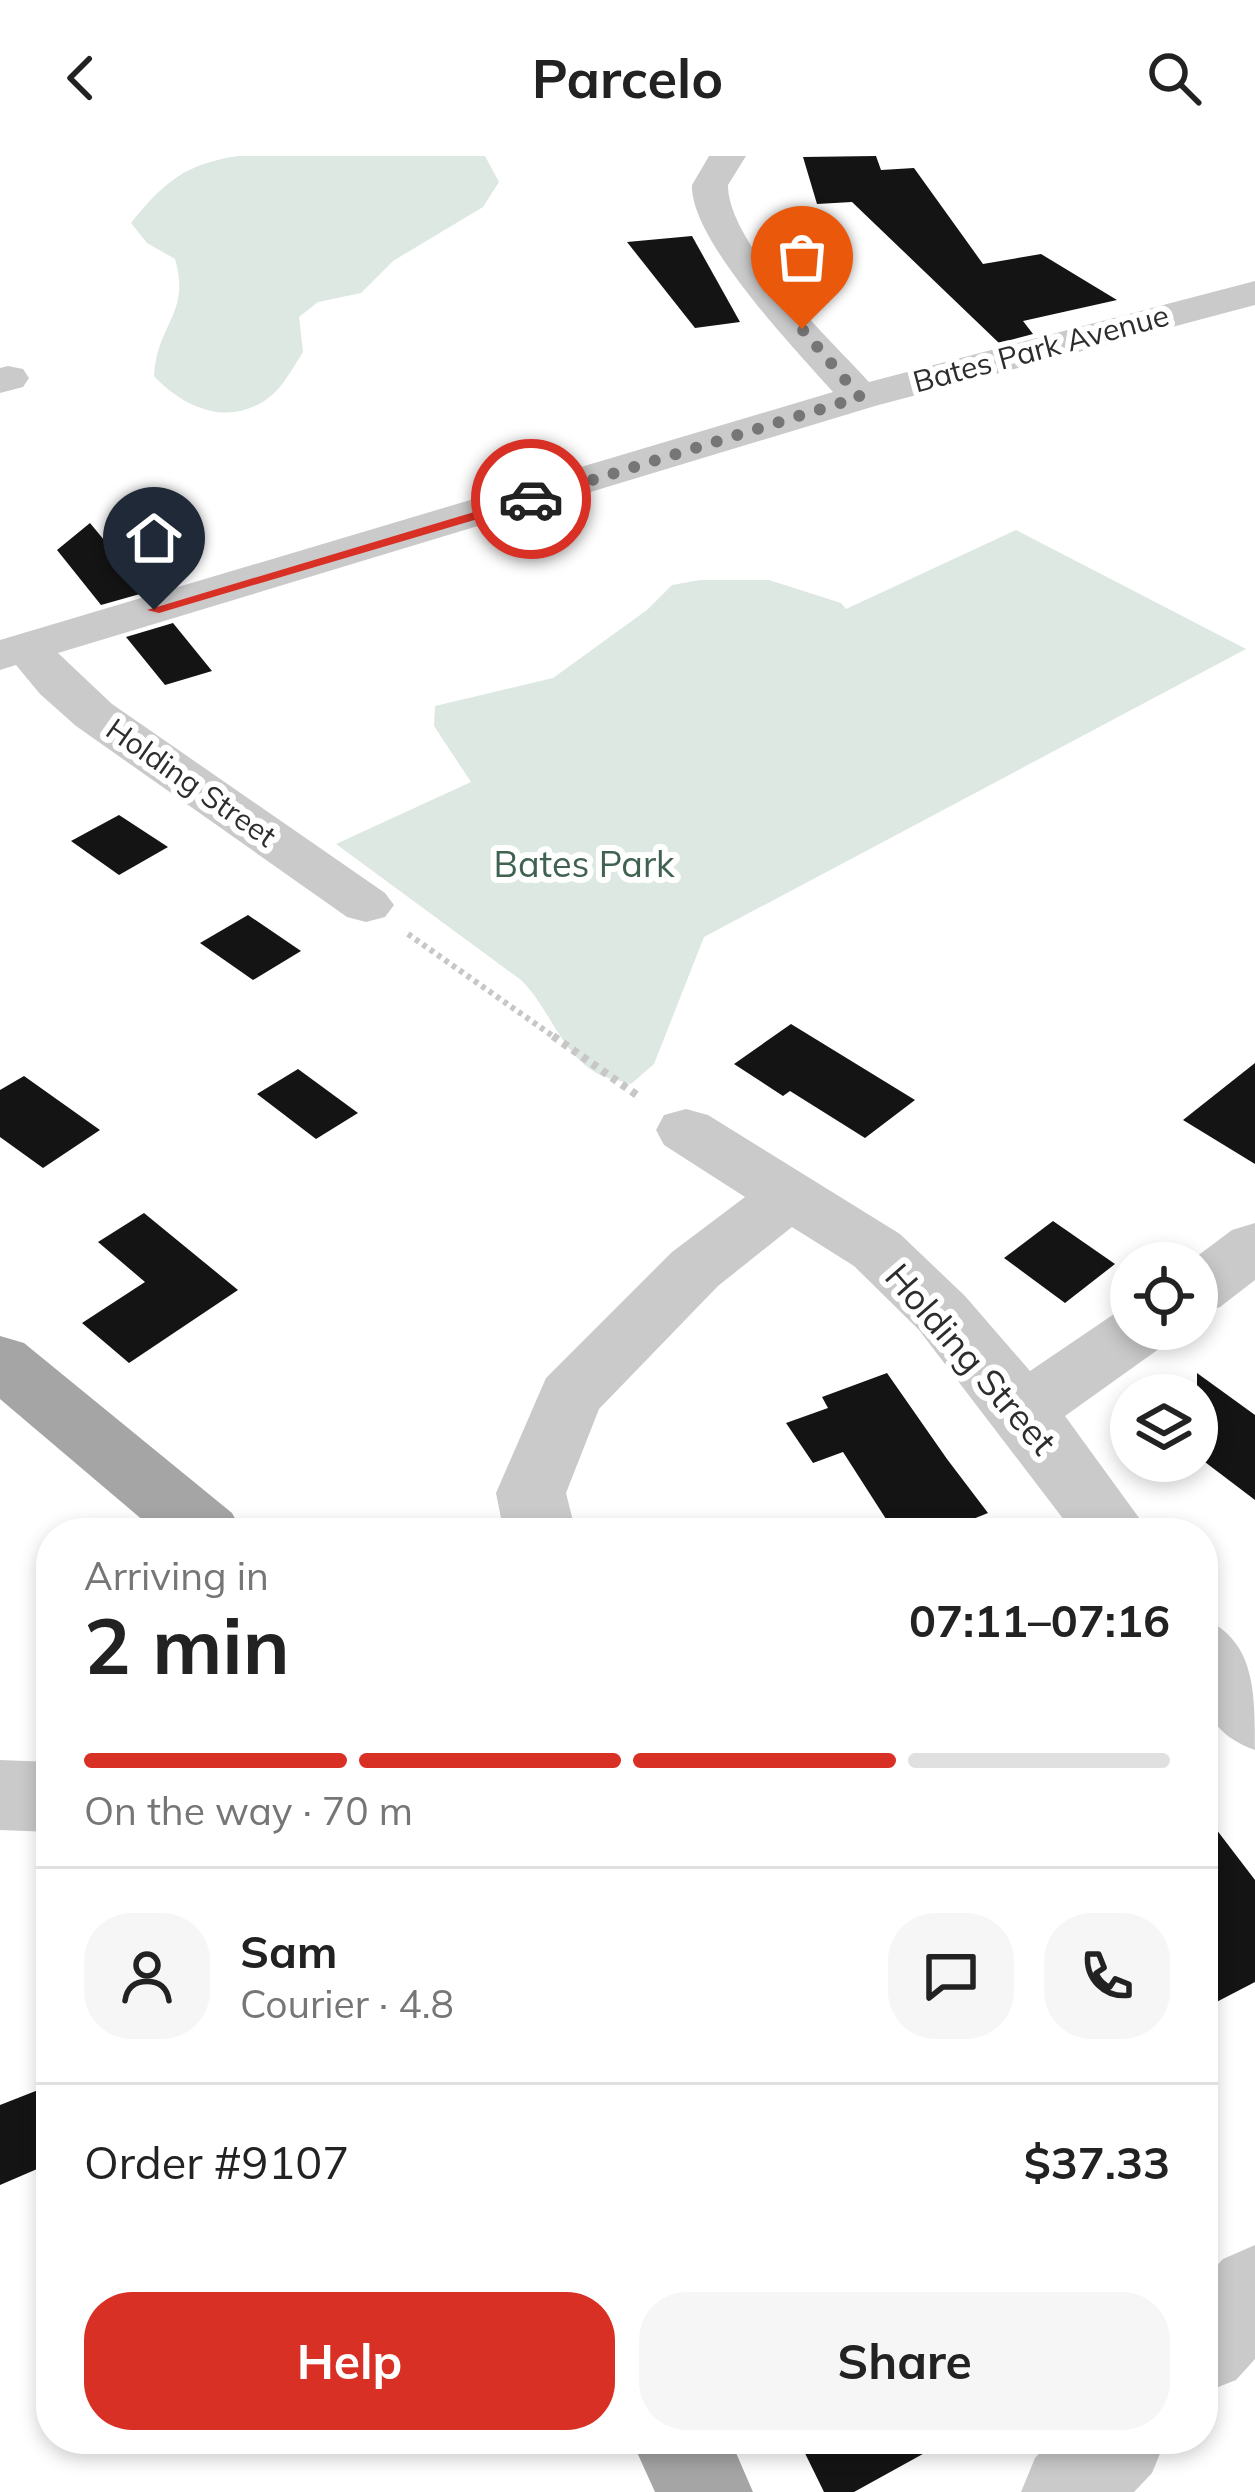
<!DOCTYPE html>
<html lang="en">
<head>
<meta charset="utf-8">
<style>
  body { margin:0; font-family:Mulish,sans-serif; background:#f6f6f6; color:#222; height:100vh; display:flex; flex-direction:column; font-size:45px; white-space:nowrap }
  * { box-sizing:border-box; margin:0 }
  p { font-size:39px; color:#767676 }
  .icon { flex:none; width:66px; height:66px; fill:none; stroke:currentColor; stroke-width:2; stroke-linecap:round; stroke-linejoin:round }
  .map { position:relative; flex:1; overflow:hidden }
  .panel { position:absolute; left:36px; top:1362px; width:1182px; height:936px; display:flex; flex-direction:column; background:#fff; border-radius:48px; box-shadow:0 6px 18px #0003 }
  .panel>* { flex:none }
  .buttons { position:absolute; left:1110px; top:1086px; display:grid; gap:24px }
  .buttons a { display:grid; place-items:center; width:108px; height:108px; border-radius:50%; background:#fff; box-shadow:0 6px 18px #0003; font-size:60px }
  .pin { position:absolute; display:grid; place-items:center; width:102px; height:102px; color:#fff; margin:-123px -51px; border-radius:50% 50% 50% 0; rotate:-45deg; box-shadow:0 0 12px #0007 }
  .pin .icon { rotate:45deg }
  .courier { position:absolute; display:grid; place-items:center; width:120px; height:120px; margin:-60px; border:9px solid #d93025; border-radius:50%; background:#fff; color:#222; box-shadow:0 3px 15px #0007 }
  .summary em { font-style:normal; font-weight:700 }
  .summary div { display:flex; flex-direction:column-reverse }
  .summary { display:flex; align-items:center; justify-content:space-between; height:204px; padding:0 48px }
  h1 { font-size:78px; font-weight:700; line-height:90px }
  .bar { display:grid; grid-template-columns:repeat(4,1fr); gap:18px 12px; align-content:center; height:144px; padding:0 48px }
  .bar i { height:15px; border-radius:9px; background:#e0e0e0 }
  .bar .active { background:#d93025 }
  .bar p { grid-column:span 4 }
  .line { display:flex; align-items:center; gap:30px; padding:0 48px; border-top:3px solid #e0e0e0 }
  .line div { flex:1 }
  .round { display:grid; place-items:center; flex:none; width:126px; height:126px; border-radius:48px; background:#f6f6f6 }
  .cta { display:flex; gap:24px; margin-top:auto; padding:24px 48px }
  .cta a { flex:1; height:138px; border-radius:48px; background:#d93025; color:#fff; font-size:48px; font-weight:700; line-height:138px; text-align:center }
  .cta a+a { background:#f6f6f6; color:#222 }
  header { display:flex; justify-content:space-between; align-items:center; height:156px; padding:0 48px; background:#fff; font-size:54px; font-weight:700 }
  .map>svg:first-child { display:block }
  .green { fill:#dce8e1 }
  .building { fill:#141414 }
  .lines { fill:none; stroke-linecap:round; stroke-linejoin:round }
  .path-far1 { stroke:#c7c7c7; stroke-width:6; stroke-dasharray:4.5 4.5; stroke-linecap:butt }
  .path { stroke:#c7c7c7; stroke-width:8; stroke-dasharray:6 6; stroke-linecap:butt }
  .minor { fill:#cacaca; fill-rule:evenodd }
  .major { fill:#a5a5a5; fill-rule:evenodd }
  .route { fill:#d93025 }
  .done { stroke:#767676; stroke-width:12; stroke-dasharray:0 21.6 }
  .labels { text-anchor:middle; stroke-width:12; stroke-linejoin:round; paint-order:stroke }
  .far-street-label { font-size:30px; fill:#2d2d2d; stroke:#fff }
  .park-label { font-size:36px; fill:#406251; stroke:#fff }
  .street-label { font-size:36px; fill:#2d2d2d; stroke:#fff }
</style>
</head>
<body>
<header><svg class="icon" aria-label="back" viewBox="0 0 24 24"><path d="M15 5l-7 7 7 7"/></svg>Parcelo<svg class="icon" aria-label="search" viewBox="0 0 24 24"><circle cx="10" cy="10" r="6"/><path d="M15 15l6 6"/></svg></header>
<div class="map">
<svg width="1255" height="2336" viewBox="0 0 1255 2336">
  <rect width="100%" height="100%" fill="#fff"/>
  <!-- green -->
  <g class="green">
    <path d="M238 0H485L499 26 483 51 393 105 361 137 318 146 299 161 303 196C293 211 283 232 267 243 228 271 184 252 154 220 157 167 191 158 175 103L147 87 131 67C164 26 185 8 238 0Z"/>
    <path d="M1016 374 1246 493 704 781 654 908 631 928C619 924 603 922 593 915 559 893 549 851 521 824L336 688 471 626 434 570 435 550 553 522 647 454 672 429 700 424H769L841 447 846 453Z"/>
  </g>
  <!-- building -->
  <g class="building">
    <path d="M876 0 881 14 914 12 983 108 1041 98 1117 144 1023 165 1033 178 999 187 852 46 817 48 803 1Z"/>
    <path d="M692 80 740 166 695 172 627 86Z"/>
    <path d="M90 367 147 436 101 449 57 394Z"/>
    <path d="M173 467 212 515 165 529 126 481Z"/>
    <path d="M119 659 168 691 119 719 71 685Z"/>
    <path d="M248 759 301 795 253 824 200 787Z"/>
    <path d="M791 868 915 944 865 982 790 935 783 940 734 908Z"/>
    <path d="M1255 907V1008L1183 964Z"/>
    <path d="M298 913 358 957 316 983 257 938Z"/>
    <path d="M24 920 100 974 43 1012 0 981V934Z"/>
    <path d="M144 1057 238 1134 129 1207 82 1167 145 1126 98 1086Z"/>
    <path d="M1053 1065 1115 1108 1065 1147 1004 1102Z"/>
    <path d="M887 1217 947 1303 988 1357 938 1377H895L843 1296 813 1307 786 1267 828 1252 822 1241Z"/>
    <path d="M1197 1217 1255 1259V1344L1197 1300Z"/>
    <path d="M1203 1656 1255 1724V1826L1203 1853Z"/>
    <path d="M51 1929V2007L0 2029V1949Z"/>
    <path d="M798 2283H950L854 2336H824Z"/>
  </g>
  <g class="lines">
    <!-- path-far1 -->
    <path class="path-far1" d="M408 778 557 883"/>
    <!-- path -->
    <path class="path" d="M553 880 641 942"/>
    <!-- minor -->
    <g class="minor">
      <path d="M709 0H746L728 29C728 88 830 183 869 226L1255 125V149L875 250 58 497 112 548 385 737 394 749 385 761 366 766 347 761 76 570 40 538 16 509 0 514V484L833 236C796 194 690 84 692 29Z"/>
      <path d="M8 210 23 213 29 222 23 231 0 237V212Z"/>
      <path d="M686 953 708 959 900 1078 965 1140 1030 1215 1117 1156 1131 1151V1173H1173L1163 1190 1065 1260 1150 1377H1074L919 1174 854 1110 792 1071 718 1130 599 1253 566 1337 576 1377H504L496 1337 546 1222 672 1096 745 1041 664 989 656 974 664 959Z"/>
      <path d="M1255 1067V1124L1220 1151 1197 1158V1107H1188L1232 1074Z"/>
      <path d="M1203 1462C1255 1485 1255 1534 1255 1594 1189 1570 1203 1521 1203 1462Z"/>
      <path d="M0 1604 51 1606V1676L0 1674Z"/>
      <path d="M1255 2089V2203L1236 2224 1203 2237V2124L1223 2103Z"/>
      <path d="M1053 2283H1166L1152 2317 1134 2336H1021L1035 2302Z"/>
    </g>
    <!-- major -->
    <g class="major">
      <path d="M0 1180 24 1187 232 1357 243 1377H158L0 1243Z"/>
      <path d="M631 2283H730L753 2336H655Z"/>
    </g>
  </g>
  <!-- route -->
  <path class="route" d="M531 339 535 346 159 457 147 454Z"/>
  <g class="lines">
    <!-- done -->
    <path class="done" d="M531 343 860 241 802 173"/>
  </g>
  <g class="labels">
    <!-- far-street labels -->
    <g class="far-street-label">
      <text transform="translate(1041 193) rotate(-15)" y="10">Bates Park Avenue</text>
      <text transform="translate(191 627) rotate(35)" y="10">Holding Street</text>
    </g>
    <!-- park labels -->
    <g class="park-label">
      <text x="584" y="721">Bates Park</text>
    </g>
    <!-- street labels -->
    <g class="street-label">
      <text transform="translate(971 1203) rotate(49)" y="13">Holding Street</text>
    </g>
  </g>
</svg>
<div class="buttons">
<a><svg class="icon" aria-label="locate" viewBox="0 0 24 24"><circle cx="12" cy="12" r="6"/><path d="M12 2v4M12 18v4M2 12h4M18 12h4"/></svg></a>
<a><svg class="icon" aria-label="layers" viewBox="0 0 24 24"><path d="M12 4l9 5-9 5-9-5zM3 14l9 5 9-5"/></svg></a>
</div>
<div class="pin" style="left:802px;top:173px;background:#ea580c"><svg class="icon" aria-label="bag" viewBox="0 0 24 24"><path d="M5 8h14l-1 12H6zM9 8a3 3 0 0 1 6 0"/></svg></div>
<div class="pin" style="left:154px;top:454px;background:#1f2937"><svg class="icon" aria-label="home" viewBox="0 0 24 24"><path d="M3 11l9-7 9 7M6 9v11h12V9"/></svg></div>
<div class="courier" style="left:531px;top:343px"><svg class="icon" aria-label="car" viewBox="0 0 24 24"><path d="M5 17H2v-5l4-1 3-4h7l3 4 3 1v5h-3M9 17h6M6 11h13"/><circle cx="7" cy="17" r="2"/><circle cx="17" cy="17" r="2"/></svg></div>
<section class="panel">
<div class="summary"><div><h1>2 min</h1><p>Arriving in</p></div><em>07:11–07:16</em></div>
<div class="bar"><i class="active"></i><i class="active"></i><i class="active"></i><i></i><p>On the way · 70 m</p></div>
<div class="line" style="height:216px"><a class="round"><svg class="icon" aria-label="person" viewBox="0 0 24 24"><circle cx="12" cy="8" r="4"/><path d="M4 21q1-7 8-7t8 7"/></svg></a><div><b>Sam</b><p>Courier · 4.8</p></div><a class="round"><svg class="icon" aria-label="chat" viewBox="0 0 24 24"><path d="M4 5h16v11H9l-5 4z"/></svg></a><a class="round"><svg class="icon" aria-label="phone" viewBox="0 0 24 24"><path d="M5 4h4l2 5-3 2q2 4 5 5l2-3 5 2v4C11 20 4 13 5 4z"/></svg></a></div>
<div class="line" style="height:156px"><div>Order #9107</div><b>$37.33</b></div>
<div class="cta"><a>Help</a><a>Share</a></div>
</section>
</div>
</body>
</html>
